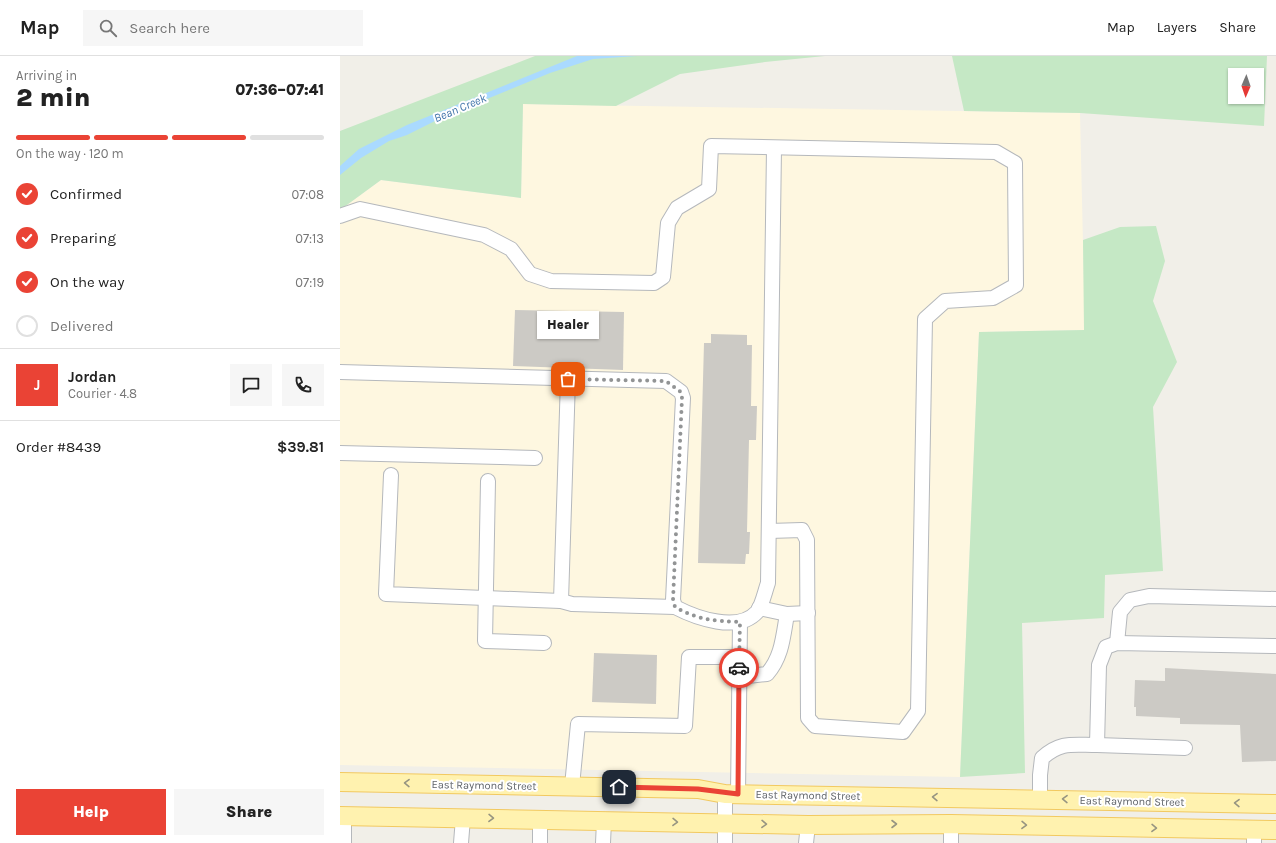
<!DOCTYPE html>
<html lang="en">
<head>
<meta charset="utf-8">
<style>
  body { margin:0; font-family:Karla,sans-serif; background:#f6f6f6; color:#222; height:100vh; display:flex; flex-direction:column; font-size:15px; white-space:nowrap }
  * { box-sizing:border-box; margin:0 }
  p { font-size:13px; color:#767676 }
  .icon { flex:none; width:22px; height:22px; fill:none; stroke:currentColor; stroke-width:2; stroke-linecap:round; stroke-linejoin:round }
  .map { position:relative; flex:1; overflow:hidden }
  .panel { display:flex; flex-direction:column; background:#fff; width:340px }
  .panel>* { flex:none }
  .needle { width:26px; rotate:182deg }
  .fabs { position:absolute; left:888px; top:12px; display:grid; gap:8px }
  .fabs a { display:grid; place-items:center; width:36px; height:36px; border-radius:0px; background:#fff; box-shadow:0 1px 3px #0004; font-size:20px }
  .pin { position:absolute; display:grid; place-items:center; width:34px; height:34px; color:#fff; margin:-17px; border-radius:8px; box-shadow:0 2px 6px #0006 }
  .courier { position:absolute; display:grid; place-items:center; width:40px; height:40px; margin:-20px; border:3px solid #ea4335; border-radius:50%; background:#fff; color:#222; box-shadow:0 1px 5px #0007 }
  .bubble { position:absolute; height:28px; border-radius:0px; background:#fff; box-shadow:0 1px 3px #0004; font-size:13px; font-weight:800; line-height:28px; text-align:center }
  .head em { font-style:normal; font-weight:800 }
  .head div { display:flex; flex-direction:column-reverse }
  .head { display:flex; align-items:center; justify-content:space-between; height:68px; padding:0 16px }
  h1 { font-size:26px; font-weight:800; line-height:30px }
  .bar { display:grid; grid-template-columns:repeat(4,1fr); gap:6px 4px; align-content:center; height:48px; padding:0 16px }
  .bar i { height:5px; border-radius:3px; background:#e0e0e0 }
  .bar .on { background:#ea4335 }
  .bar p { grid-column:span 4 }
  .line { display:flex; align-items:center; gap:10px; padding:0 16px; border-top:1px solid #e0e0e0 }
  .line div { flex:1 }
  .round { display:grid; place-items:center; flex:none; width:42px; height:42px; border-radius:0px; background:#f6f6f6 }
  ol { padding:0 16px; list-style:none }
  li { display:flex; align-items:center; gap:12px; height:44px }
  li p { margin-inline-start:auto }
  li .icon { padding:4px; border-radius:50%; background:#ea4335; color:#fff; stroke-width:4 }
  li:last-child { color:#767676 }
  li i { width:22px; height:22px; border:2px solid #e0e0e0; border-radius:50% }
  .cta { display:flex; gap:8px; margin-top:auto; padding:8px 16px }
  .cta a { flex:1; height:46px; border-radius:0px; background:#ea4335; color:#fff; font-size:16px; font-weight:800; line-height:46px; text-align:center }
  .cta a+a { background:#f6f6f6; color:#222 }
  header { display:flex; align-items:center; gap:24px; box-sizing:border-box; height:56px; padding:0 20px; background:#fff; border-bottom:1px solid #e0e0e0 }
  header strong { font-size:19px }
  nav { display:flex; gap:22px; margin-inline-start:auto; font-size:14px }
  .search { width:280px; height:36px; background:#f6f6f6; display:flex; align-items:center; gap:10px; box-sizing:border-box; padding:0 14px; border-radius:0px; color:#767676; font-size:15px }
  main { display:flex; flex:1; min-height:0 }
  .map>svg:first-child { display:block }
  .commercial { fill:#fef7e0 }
  .green { fill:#c5e8c5; fill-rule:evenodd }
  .water { fill:#aadaff }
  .building { fill:#cccac5 }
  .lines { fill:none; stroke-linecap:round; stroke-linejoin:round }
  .minor-casing { stroke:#b5b8bc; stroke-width:16 }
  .major-casing { stroke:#f2c960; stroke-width:20 }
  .minor { stroke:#fff; stroke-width:14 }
  .major { stroke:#fff2af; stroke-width:18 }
  .oneway { stroke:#979581 }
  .done { stroke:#929495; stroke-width:4; stroke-dasharray:0 7.2 }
  .route { stroke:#ea4335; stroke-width:5 }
  .labels { text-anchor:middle; stroke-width:4; stroke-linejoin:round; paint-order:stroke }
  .street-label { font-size:11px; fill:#5f6368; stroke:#fff }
  .water-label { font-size:12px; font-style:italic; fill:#4174aa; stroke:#fff }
</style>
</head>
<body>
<header>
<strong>Map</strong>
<div class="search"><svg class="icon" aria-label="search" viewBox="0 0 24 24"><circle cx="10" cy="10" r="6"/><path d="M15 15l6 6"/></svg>Search here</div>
<nav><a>Map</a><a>Layers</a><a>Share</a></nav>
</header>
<main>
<section class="panel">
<div class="head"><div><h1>2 min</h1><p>Arriving in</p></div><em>07:36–07:41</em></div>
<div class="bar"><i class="on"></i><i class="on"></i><i class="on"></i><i></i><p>On the way · 120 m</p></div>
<ol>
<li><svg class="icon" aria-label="check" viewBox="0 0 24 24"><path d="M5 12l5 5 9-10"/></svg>Confirmed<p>07:08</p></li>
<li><svg class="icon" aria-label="check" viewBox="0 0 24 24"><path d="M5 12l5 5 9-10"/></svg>Preparing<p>07:13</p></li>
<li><svg class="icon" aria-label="check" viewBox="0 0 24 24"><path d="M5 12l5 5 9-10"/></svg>On the way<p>07:19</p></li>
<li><i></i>Delivered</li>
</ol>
<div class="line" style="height:72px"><b class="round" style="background:#ea4335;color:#fff">J</b><div><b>Jordan</b><p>Courier · 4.8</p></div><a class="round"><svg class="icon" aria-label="chat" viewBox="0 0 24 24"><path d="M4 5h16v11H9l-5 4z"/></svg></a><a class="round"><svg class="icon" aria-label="phone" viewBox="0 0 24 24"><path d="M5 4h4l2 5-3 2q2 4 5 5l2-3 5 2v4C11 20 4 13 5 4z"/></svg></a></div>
<div class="line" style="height:52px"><div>Order #8439</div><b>$39.81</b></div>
<div class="cta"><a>Help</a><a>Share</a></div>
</section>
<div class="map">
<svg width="936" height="787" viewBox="0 0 936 787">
  <rect width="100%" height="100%" fill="#f1efe8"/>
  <!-- commercial -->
  <path class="commercial" d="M183 48 740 57 745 274 639 276 620 721 0 709V154L41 124 181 142Z"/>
  <!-- green -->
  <g class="green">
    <path d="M195 0H485L425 6 340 18 276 50 183 48 181 142 41 124 0 154V75Z"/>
    <path d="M612 0H927L924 70 740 57 624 55ZM895 19H917V41H895Z"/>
    <path d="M816 170 825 205 813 245 837 306 813 351 823 515 765 519 764 562 682 567 685 717 620 721 639 276 744 274 743 184 780 171Z"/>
  </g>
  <!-- water -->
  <path class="water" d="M237 0H297L253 3 210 17 103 61 67 79 49 85 21 102 0 119V110L19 93 67 69Z"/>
  <!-- building -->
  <g class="building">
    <path d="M175 254 284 256 283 314 173 310Z"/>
    <path d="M371 278 407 279V289H412L411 350H417L416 384H409L407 476H410L409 498H406L405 508 358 507 364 287H371Z"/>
    <path d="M254 597 317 599 316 648 252 646Z"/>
    <path d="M825 612 936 618V705L902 706 900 669 840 668V662L796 660V651H794L795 624 825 625Z"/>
  </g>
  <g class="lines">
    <!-- minor casing -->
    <g class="minor-casing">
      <g id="minor">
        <path d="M0 160 20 153 144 179 171 193 190 218 211 225 314 227 323 221 328 167 337 152 369 133 371 90 656 96 675 107 676 229 653 242 605 245 585 263 578 655 563 676 475 670 468 662 467 484 462 474 429 475"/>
        <path d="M0 316 326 325 341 336 343 342 333 544 335 551C356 562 398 577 417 556 422 550 425 535 428 527L434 92"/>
        <path d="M228 323 221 545 232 548 335 551"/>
        <path d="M0 397 195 402"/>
        <path d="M51 419 46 538 221 545"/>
        <path d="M148 425 145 585 204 587"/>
        <path d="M419 552 447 558 468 557"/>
        <path d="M777 587 780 556 790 544 809 540 936 543"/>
        <path d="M399 621 427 618C442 601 443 581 447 558"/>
        <path d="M757 689 845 692"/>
        <path d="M232 730 238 668 345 670 349 601H400"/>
        <path d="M398 738 400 566"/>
        <path d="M700 743V719L702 702C721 685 733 689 757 689L759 609 766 591 777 587 936 590"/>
        <path d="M4 760V787"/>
        <path d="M914 773V787"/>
        <path d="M121 787 123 762"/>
        <path d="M200 787V763"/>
        <path d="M263 787 264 765"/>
        <path d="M385 787V738"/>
        <path d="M466 787 468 769"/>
        <path d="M611 787V768"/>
      </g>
    </g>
    <!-- major casing -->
    <g class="major-casing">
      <g id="major">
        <path d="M0 726 358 733 385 738 936 748"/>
        <path d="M0 760 468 769 611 768 936 774"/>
      </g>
    </g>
    <!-- minor -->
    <use href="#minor" class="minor"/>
    <!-- major -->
    <use href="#major" class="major"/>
  </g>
  <!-- one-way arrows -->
  <defs><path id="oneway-chevron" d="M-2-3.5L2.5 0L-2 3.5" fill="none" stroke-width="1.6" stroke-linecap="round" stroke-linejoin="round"/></defs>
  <g class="oneway">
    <use href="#oneway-chevron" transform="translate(67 727) rotate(-179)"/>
    <use href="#oneway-chevron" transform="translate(595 741) rotate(-179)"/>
    <use href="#oneway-chevron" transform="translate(725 743) rotate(-179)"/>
    <use href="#oneway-chevron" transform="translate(897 747) rotate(-179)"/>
    <use href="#oneway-chevron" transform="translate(151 762) rotate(1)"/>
    <use href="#oneway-chevron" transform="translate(335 766) rotate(1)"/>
    <use href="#oneway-chevron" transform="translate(424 768) rotate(1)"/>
    <use href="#oneway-chevron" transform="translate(554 768)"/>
    <use href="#oneway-chevron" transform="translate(684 769) rotate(1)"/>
    <use href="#oneway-chevron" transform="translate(814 772) rotate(1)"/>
  </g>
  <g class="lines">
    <!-- done -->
    <path class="done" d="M228 323 326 325 341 336 342 342 333 544 335 551C358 564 375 565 400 566L399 612"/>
    <!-- route -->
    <path class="route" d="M279 731 358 733 398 738 399 612"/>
  </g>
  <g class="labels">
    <!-- street labels -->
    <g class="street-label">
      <text transform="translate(144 729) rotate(1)" y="4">East Raymond Street</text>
      <text transform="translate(468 739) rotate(1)" y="4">East Raymond Street</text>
      <text transform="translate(792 745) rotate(1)" y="4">East Raymond Street</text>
    </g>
    <!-- water labels -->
    <g class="water-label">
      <text transform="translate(120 52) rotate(-23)" y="4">Bean Creek</text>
    </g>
  </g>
</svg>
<div class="fabs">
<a><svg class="needle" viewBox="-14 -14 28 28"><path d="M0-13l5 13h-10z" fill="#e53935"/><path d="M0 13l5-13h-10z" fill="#767676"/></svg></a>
</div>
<div class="pin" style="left:228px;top:323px;background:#ea580c"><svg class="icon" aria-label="bag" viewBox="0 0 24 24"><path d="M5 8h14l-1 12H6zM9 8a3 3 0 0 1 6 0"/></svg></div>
<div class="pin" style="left:279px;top:731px;background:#1f2937"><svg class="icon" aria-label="home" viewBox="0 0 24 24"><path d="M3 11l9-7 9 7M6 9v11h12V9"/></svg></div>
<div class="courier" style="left:399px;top:612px"><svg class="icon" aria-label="car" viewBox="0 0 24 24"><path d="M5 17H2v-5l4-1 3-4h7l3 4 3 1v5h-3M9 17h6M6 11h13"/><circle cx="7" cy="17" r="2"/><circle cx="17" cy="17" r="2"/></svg></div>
<div class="bubble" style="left:197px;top:255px;width:62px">Healer</div>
</div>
</main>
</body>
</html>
